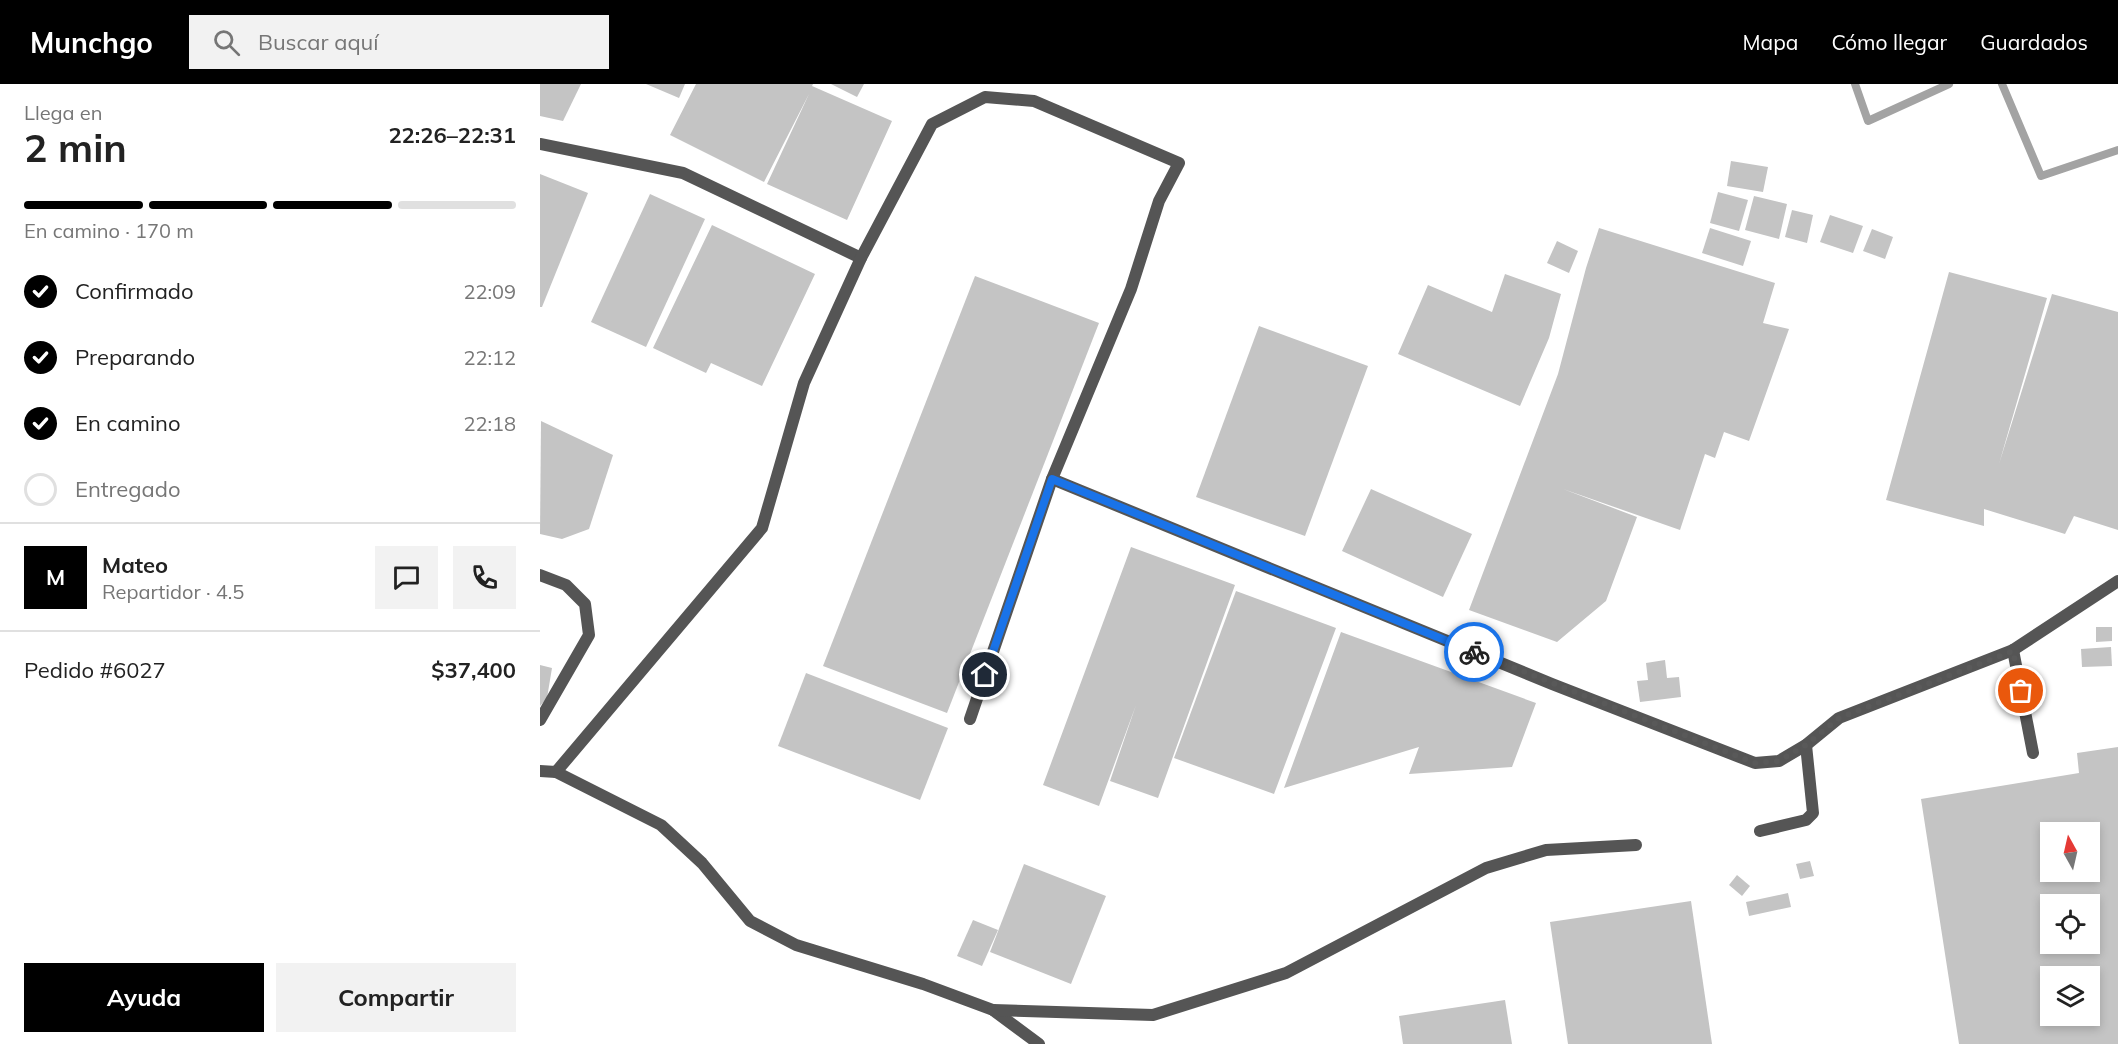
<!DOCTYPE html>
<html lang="es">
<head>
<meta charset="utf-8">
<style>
  body { margin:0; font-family:Mulish,sans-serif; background:#f2f2f2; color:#222; height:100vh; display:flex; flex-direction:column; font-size:22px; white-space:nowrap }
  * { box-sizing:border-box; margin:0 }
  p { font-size:20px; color:#767676 }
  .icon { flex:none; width:33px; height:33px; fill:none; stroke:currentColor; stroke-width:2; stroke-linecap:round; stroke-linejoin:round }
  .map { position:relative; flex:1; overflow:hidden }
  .sheet { display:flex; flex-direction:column; background:#fff; width:540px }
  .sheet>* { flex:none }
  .needle { width:39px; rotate:352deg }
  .fabs { position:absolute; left:1500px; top:738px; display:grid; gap:12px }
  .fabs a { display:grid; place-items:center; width:60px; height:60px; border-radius:0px; background:#fff; box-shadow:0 3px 9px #0003; font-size:30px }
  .pin { position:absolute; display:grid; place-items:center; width:51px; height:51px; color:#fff; margin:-26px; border:3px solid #fff; border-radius:50%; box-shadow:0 2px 6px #0007 }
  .courier { position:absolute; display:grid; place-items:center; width:60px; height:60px; margin:-30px; border:4px solid #1a73e8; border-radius:50%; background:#fff; color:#222; box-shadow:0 2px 8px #0007 }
  .headline em { font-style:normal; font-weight:700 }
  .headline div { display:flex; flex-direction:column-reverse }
  .headline { display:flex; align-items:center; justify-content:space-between; height:102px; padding:0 24px }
  h1 { font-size:39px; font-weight:700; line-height:45px }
  .bar { display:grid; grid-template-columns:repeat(4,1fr); gap:9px 6px; align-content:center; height:72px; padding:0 24px }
  .bar i { height:8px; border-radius:4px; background:#e0e0e0 }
  .bar .current { background:#000 }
  .bar p { grid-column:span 4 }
  .line { display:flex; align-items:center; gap:15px; padding:0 24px; border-top:2px solid #e0e0e0 }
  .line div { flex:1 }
  .round { display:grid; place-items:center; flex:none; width:63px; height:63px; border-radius:0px; background:#f2f2f2 }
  ol { padding:0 24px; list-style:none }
  li { display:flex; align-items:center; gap:18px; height:66px }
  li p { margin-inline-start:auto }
  li .icon { padding:6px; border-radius:50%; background:#000; color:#fff; stroke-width:4 }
  li:last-child { color:#767676 }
  li i { width:33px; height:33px; border:3px solid #e0e0e0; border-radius:50% }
  .button { display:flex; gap:12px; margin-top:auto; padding:12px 24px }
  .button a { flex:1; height:69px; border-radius:0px; background:#000; color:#fff; font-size:24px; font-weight:700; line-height:69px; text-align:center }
  .button a+a { background:#f2f2f2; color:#222 }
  header { display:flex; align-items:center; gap:36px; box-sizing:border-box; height:84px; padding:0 30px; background:#000; color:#fff }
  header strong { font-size:28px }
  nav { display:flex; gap:33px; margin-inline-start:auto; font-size:21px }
  .search { width:420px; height:54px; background:#f2f2f2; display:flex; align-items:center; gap:15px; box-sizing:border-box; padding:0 21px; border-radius:0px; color:#767676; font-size:22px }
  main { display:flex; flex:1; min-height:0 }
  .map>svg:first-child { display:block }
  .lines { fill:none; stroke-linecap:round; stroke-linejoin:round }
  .stream { stroke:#a3a3a3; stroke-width:8 }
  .building { fill:#c4c4c4; fill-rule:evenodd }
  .service { stroke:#555; stroke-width:12 }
  .done { stroke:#595959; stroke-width:6; stroke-dasharray:0 10.8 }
  .route { stroke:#1a73e8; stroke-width:8 }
</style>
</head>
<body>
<header>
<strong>Munchgo</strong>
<div class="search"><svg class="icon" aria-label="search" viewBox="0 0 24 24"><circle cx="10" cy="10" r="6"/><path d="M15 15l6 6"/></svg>Buscar aquí</div>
<nav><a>Mapa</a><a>Cómo llegar</a><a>Guardados</a></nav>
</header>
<main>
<section class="sheet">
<div class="headline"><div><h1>2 min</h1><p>Llega en</p></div><em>22:26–22:31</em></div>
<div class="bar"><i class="current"></i><i class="current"></i><i class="current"></i><i></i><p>En camino · 170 m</p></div>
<ol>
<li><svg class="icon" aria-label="check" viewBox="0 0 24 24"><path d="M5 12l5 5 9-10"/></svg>Confirmado<p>22:09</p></li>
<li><svg class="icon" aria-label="check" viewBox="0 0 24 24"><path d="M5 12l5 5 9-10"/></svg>Preparando<p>22:12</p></li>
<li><svg class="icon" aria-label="check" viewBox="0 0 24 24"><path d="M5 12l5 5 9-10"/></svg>En camino<p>22:18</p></li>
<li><i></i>Entregado</li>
</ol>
<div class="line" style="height:108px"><b class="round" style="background:#000;color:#fff">M</b><div><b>Mateo</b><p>Repartidor · 4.5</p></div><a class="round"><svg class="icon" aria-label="chat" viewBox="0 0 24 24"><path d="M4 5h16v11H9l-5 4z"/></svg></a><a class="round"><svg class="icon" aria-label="phone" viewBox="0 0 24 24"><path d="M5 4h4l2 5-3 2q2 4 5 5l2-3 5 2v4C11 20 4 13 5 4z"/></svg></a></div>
<div class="line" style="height:78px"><div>Pedido #6027</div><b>$37,400</b></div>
<div class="button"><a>Ayuda</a><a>Compartir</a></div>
</section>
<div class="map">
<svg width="1578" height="960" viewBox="0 0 1578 960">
  <rect width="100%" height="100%" fill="#fff"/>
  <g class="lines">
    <!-- stream -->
    <g class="stream">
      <path d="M1315 0 1328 37 1409 0"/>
      <path d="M1462 0 1501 92 1578 66"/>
    </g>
  </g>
  <!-- building -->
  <g class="building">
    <path d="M0 0H41L23 37 0 32Z"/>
    <path d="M106 0H145L139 14Z"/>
    <path d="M156 0H273L272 2 352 37 307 136 227 100 269 10 224 98 130 51Z"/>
    <path d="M291 0H324L317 13Z"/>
    <path d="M1191 77 1228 83 1223 108 1187 102Z"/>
    <path d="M0 90 48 109 2 223H0Z"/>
    <path d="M1178 108 1208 116 1199 147 1170 139Z"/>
    <path d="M110 110 165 135 106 263 51 238Z"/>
    <path d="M1214 112 1247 120 1239 155 1205 146Z"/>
    <path d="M1252 126 1273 131 1267 159 1245 153Z"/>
    <path d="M1290 131 1323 142 1313 169 1280 158Z"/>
    <path d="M172 141 275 190 222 302 171 279 166 289 113 264Z"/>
    <path d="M1059 144 1235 199 1223 239 1249 245 1209 357 1184 348 1175 374 1165 370 1140 446 1023 405 1097 433 1066 517 1017 558 929 526 1018 290 1046 184Z"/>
    <path d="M1170 144 1211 157 1203 182 1162 169Z"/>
    <path d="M1332 145 1353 153 1345 175 1323 167Z"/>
    <path d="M1017 157 1038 167 1029 189 1007 179Z"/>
    <path d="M1409 188 1507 214 1459 380 1512 210 1578 228V446L1534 432 1525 450 1444 425V442L1346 416Z"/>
    <path d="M965 190 1021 210 1009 254 980 322 858 270 888 201 952 228Z"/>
    <path d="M435 192 559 239 407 629 283 582Z"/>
    <path d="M719 242 828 282 765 452 656 413Z"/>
    <path d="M1 337 73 371 49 445 22 455 0 450Z"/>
    <path d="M831 405 932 450 903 513 802 467Z"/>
    <path d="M591 463 695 501 618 714 570 697 596 621 559 722 503 701Z"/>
    <path d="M696 507 796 544 734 710 634 674Z"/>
    <path d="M1556 543H1572V557L1556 558Z"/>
    <path d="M801 548 996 619 972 683 869 690 879 663 744 704Z"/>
    <path d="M1571 563 1572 582 1542 583 1541 565Z"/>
    <path d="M1125 576 1127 594 1139 593 1141 613 1100 618 1097 597 1108 596 1106 579Z"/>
    <path d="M0 581 12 584 7 614 0 622Z"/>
    <path d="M266 589 408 644 380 716 238 662Z"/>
    <path d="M1578 663V960H1419L1381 715 1539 689 1537 669ZM1510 748H1550V788H1510ZM1510 820H1550V860H1510ZM1510 892H1550V932H1510Z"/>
    <path d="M1270 777 1274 792 1260 795 1256 780Z"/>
    <path d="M484 780 566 812 531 900 450 868Z"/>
    <path d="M1197 791 1210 802 1202 812 1189 801Z"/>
    <path d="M1248 809 1251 823 1209 832 1206 818Z"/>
    <path d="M1151 817 1172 960H1028L1010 838Z"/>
    <path d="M433 836 458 846 442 882 417 872Z"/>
    <path d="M965 916 972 960H863L859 932Z"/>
  </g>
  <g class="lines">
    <!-- service -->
    <g class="service">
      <path d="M0 60 143 89 321 174"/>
      <path d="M512 395 1012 600 1215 679 1239 677 1266 661 1299 634 1473 566 1578 497"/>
      <path d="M0 491 26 501 45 520 49 551 0 636"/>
      <path d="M1473 566 1493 669"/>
      <path d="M0 687 16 688 222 444 264 299 321 174 392 40 445 13 494 17 639 79 619 117 591 205 512 395 430 635"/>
      <path d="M16 688 121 741 162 779 210 837 256 861 383 900 453 926 499 960"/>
      <path d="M1220 747 1266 736 1273 729 1266 661"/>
      <path d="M453 926 613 931 746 889 946 784 1006 766 1096 761"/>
    </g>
  </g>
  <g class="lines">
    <!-- done -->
    <path class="done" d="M934 568 1215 679 1239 677 1266 661 1299 634 1473 567 1481 607"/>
    <!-- route -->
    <path class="route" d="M445 591 512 395 934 568"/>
  </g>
</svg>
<div class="fabs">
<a><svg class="needle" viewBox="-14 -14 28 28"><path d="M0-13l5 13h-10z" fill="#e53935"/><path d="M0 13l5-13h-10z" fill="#767676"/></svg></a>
<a><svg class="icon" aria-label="locate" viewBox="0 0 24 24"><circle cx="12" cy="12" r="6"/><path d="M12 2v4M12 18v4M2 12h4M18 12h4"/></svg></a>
<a><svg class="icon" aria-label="layers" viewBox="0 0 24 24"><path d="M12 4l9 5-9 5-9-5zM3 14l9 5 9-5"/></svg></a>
</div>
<div class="pin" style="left:1481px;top:607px;background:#ea580c"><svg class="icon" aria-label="bag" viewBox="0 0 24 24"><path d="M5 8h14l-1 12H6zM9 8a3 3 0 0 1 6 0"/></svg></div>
<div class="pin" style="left:445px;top:591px;background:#1f2937"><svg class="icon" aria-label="home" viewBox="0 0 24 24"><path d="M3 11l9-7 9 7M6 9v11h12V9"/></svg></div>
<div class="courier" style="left:934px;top:568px"><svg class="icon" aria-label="bike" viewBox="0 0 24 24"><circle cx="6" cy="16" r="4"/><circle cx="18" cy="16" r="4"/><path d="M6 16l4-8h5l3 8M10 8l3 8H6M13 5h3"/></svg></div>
</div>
</main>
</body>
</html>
